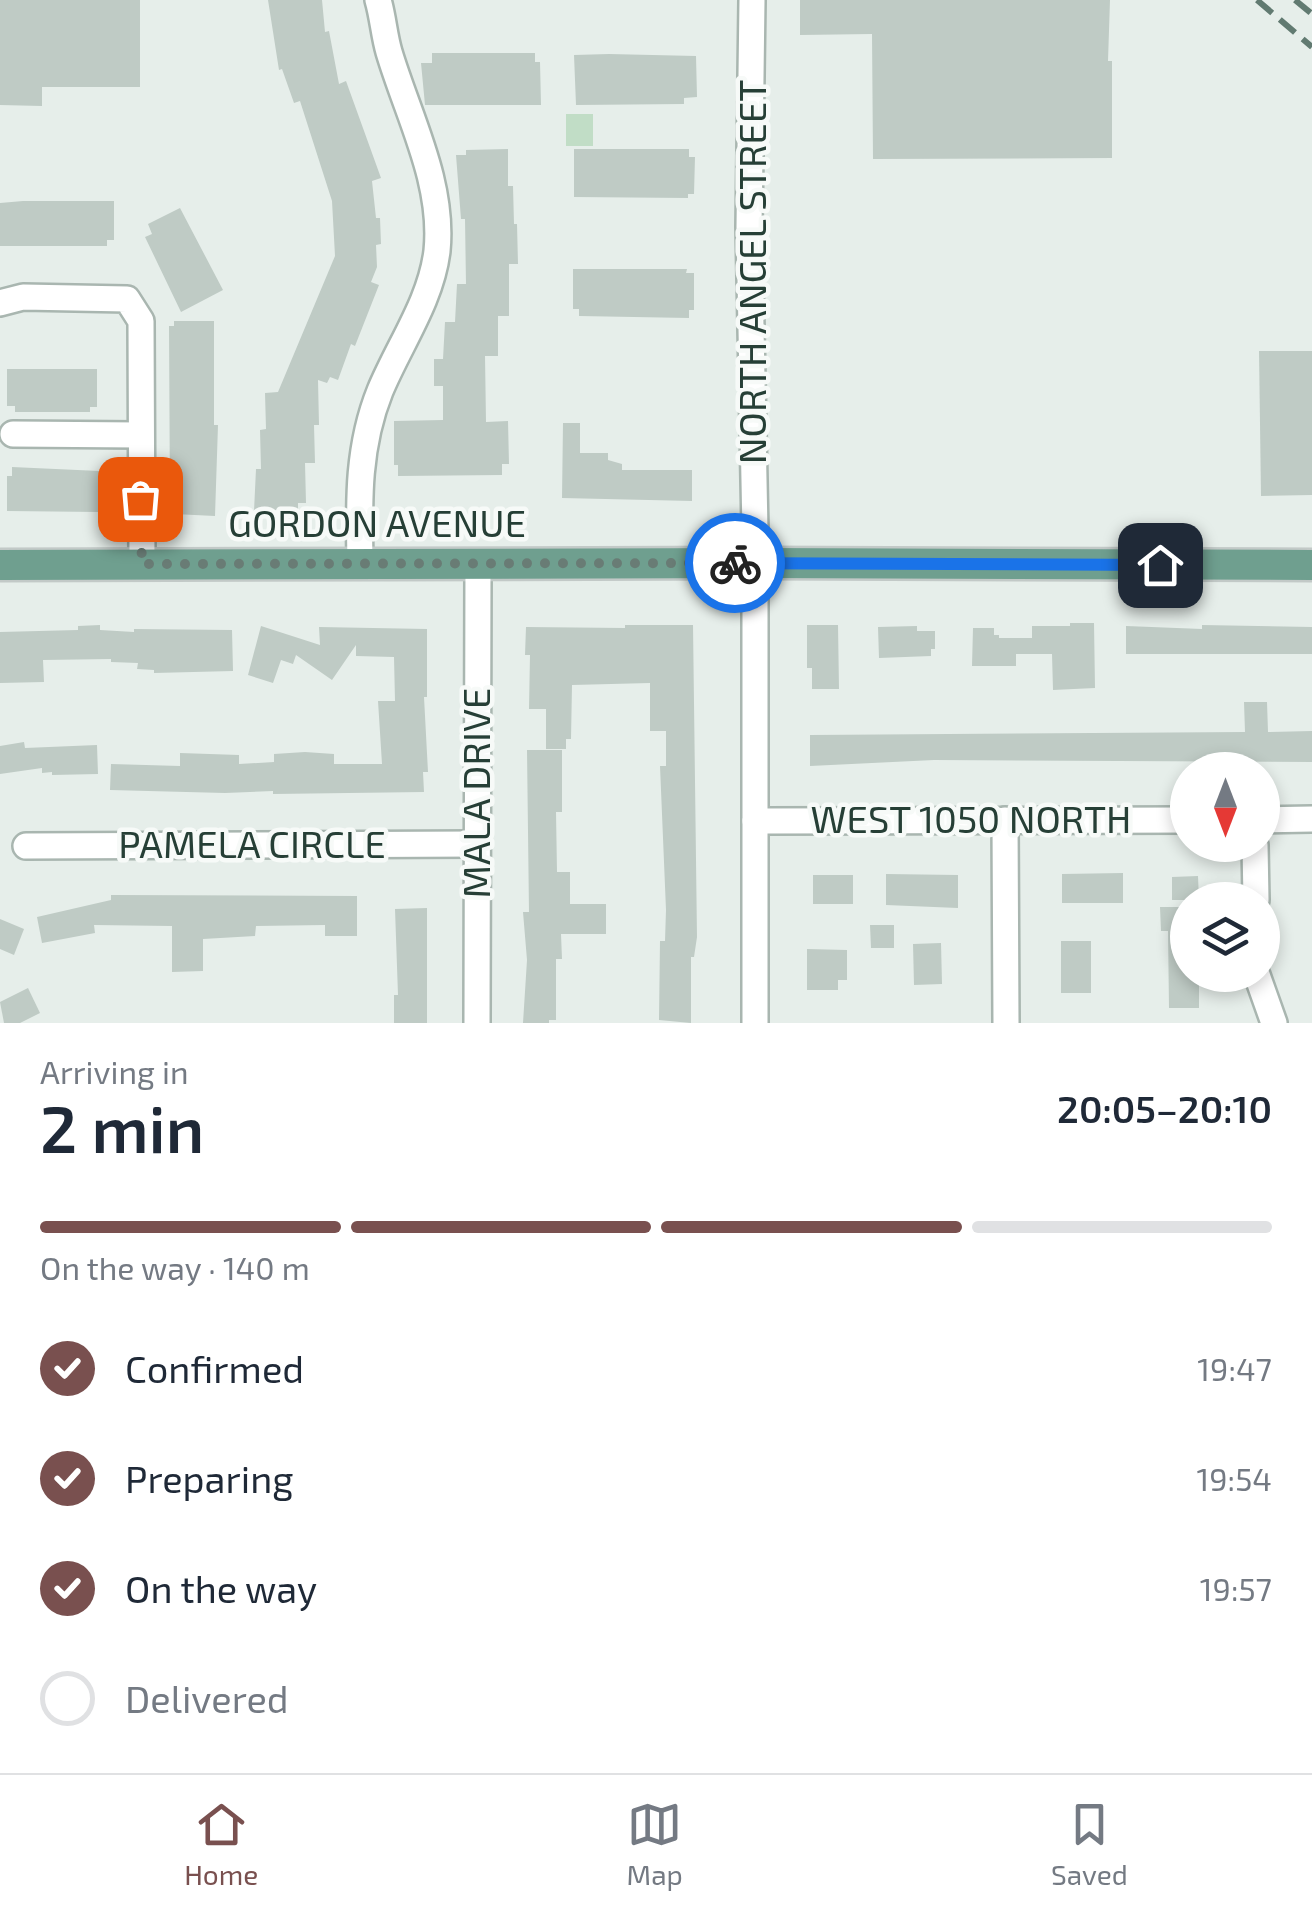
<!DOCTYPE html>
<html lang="en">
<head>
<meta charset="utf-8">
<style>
  body { margin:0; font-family:"Exo 2",sans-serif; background:#f2f2f3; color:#1f2937; height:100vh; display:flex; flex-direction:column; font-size:38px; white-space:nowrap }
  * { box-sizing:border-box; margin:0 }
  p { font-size:32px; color:#747a83 }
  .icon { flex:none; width:55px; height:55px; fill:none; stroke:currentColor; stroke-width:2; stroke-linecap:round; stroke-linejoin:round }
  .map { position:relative; height:1023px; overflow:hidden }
  .details { display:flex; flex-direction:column; background:#fff; flex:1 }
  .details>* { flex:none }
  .needle { width:65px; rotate:180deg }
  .buttons { position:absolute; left:1170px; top:752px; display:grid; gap:20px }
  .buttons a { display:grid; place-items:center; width:110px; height:110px; border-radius:50%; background:#fff; box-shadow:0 5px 15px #0003; font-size:50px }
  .pin { position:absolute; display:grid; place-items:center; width:85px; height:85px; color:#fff; margin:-42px; border-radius:20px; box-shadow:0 5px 15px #0006 }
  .courier { position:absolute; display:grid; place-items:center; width:100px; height:100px; margin:-50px; border:8px solid #1a73e8; border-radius:50%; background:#fff; color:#222; box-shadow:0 2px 12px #0007 }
  .overview em { font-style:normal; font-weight:600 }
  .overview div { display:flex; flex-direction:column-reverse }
  .overview { display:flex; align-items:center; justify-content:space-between; height:170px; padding:0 40px }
  h1 { font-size:65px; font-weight:600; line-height:75px }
  .bar { display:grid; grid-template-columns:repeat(4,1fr); gap:15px 10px; align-content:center; height:120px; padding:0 40px }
  .bar i { height:12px; border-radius:8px; background:#e0e1e3 }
  .bar .active { background:#79504f }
  .bar p { grid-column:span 4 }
  ol { padding:0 40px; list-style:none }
  li { display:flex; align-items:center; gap:30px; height:110px }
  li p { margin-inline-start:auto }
  li .icon { padding:10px; border-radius:50%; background:#79504f; color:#fff; stroke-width:4 }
  li:last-child { color:#747a83 }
  li i { width:55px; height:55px; border:5px solid #e0e1e3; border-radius:50% }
  .tabs { display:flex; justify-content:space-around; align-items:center; height:140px; border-top:2px solid #e0e1e3; background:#fff; font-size:28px; color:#747a83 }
  .tabs a { display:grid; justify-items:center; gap:5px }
  .tabs .active { color:#79504f }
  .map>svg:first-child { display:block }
  .green { fill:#c1ddc6 }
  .building { fill:#bfcbc5 }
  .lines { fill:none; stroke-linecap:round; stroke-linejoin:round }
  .minor-casing { stroke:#a9b6b0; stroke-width:30 }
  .major-casing { stroke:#c2c9c7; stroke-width:35 }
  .minor { stroke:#fff; stroke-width:25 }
  .major { stroke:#6f9f8f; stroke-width:30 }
  .rail { stroke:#617a71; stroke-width:6; stroke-dasharray:20 10; stroke-linecap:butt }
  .done { stroke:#697c75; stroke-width:10; stroke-dasharray:0 18 }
  .route { stroke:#1a73e8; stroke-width:12 }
  .labels { text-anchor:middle; stroke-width:9; stroke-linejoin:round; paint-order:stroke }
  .street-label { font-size:38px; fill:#263f36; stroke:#f7faf8 }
</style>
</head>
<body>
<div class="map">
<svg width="1312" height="1023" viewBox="0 0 1312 1023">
  <rect width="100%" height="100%" fill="#e6eeea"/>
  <!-- green -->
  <rect class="green" x="566" y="114" width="27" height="32"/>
  <!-- building -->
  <g class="building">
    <path d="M0 0H140V87H42V106L0 105Z"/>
    <path d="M268 0H322L325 32 329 31 339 84 346 81 381 178 372 181 376 218H380L381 244 376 245 377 267 371 282 379 285 355 346 351 344 338 380 330 377 327 383 318 380 319 425H314L315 463H305L306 503H298V509L254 511 256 469H261L260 430 266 429 265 393 278 392 335 256 332 201 300 101 294 103 282 69 279 70Z"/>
    <path d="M800 0H1110L1108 61H1112V158L873 159 872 34 800 35Z"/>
    <path d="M432 53H535V62H540L541 105H425L421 63H432Z"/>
    <path d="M609 54 696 56 697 97 684 98V104L576 105 574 55Z"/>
    <path d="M508 149V186H513L514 224H517L518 264H509V316H498V356H485L486 422 508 421 509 464H502V475L398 476V465H394V421L443 420V386H434V359H443L445 322H455L457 284H466L465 219H461L456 155H466V150Z"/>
    <path d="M574 149H689V157H695L694 194H688V198L574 197Z"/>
    <path d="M23 201H114V240H107V246H0V203Z"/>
    <path d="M180 208 223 290 181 312 145 237 152 234 148 224Z"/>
    <path d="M573 269H687L686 273H694V310H689V318L579 316V309H573Z"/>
    <path d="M174 321H214V425H218L215 516 174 514V508H170L169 326H174Z"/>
    <path d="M1259 351H1312V495L1261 496Z"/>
    <path d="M7 369H97V407H90V412H15V406H7Z"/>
    <path d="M563 423H580V453H608V460L622 464V470H692V501L562 498Z"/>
    <path d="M12 467 99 471 98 512 7 511V476H12Z"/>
    <path d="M1070 623H1094L1095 688 1053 690 1052 654H1016V666H972L973 628H994V635H999V638H1032V626H1070Z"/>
    <path d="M100 625V630L134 632V629L232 630 233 671 154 673V670L137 669 138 663 111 662V659L43 660 44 682 0 683V632L78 630V626Z"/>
    <path d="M625 625H693L697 937 694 957H691V1023L659 1020 660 941H665L666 910 660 766H666V731H650V683L572 685 571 739H566V749H546V709H529L530 655H525L526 627 625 628Z"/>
    <path d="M807 625H838L839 689H812V668H807Z"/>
    <path d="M1202 625 1312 627V654H1126V626L1202 629Z"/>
    <path d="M261 626 320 645 319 627 427 629V697H424L428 772H423L424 792 273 794V791L225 793 110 790 111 764 180 766V753L239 755V764L274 762V754L305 752 334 754V764H382L378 701H395L394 657 356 656V645L332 680 296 655 293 664 281 660 273 683 248 675Z"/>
    <path d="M917 626V631H935V649H931V656L879 658 878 627Z"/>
    <path d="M1244 702H1267L1268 732 1312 731V762L934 760 810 766V735L1245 732Z"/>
    <path d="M24 742 25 748 97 745 98 774 52 775V772L42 773V768L0 774V746Z"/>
    <path d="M527 750H562V812H556L557 872H570V904H606V934H561L562 959H556V1020H549V1023H523L527 960 523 912H529Z"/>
    <path d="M1123 873V903H1062V874Z"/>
    <path d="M886 874 958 875V908L886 905Z"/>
    <rect x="813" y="875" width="40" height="29"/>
    <path d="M1198 876 1199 900H1172V877Z"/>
    <path d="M111 895 357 896V936H325V925L256 926 255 936 203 939V971L172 972V926L94 925 95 933 42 943 37 917 111 900Z"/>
    <path d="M1160 907H1188V975H1199V1008H1169L1168 931H1161Z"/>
    <path d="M427 908V1023H394V995H398L395 909Z"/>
    <path d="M0 919 24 929 14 955 0 949Z"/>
    <path d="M870 925H894V948H871Z"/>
    <rect x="1061" y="941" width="30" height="52"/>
    <path d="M941 943 942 984 914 985 913 944Z"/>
    <path d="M807 949 847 950V980H838V990H807Z"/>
    <path d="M28 988 40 1013 20 1023H4L0 1002Z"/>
  </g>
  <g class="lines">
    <!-- minor casing -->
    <g class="minor-casing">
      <g id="minor">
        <path d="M752 0 749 227 755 531V1023"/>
        <path d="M0 303 23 297 127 299 141 321 142 564"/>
        <path d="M13 434 139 435"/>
        <path d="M360 564C359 504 357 448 380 391 399 345 431 301 437 251 444 182 408 116 389 52 384 35 383 17 378 0"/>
        <path d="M1005 820 1006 1023"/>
        <path d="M1262 820 1312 819"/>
        <path d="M755 821 1188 820"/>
        <path d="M1255 845 1256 900"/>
        <path d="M26 846 478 844"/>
        <path d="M1257 975 1274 1023"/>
        <path d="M477 1023 478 563"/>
      </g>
    </g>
    <!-- major casing -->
    <g class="major-casing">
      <path id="major" d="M0 565 755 563 1312 565"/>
    </g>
    <!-- minor -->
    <use href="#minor" class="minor"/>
    <!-- major -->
    <use href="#major" class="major"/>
    <!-- rail -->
    <g class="rail">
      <path d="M1257 0 1312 47"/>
      <path d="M1295 0 1312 14"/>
    </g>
  </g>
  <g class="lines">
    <!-- done -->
    <path class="done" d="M140 499 142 564 735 563"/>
    <!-- route -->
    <path class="route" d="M735 563 1160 565"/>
  </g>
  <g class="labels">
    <!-- street labels -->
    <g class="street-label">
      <text transform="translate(753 272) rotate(-90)" y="13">NORTH ANGEL STREET</text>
      <text x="377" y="537">GORDON AVENUE</text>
      <text transform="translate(477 793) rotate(-90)" y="13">MALA DRIVE</text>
      <text x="971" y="833">WEST 1050 NORTH</text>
      <text x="252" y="858">PAMELA CIRCLE</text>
    </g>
  </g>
</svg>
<div class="buttons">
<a><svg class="needle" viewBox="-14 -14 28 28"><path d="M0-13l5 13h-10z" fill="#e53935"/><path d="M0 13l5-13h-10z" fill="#747a83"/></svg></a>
<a><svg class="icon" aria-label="layers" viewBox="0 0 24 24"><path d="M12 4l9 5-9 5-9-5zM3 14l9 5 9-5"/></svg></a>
</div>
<div class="pin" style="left:140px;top:499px;background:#ea580c"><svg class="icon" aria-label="bag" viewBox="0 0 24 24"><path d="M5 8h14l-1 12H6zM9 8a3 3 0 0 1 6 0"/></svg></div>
<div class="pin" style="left:1160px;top:565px;background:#1f2937"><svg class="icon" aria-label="home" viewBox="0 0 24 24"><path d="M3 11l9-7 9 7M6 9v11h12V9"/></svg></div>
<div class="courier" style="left:735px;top:563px"><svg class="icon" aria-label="bike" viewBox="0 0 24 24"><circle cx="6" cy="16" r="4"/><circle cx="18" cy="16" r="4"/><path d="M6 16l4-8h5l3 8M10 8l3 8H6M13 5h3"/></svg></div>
</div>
<section class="details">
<div class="overview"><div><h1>2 min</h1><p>Arriving in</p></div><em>20:05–20:10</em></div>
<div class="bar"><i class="active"></i><i class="active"></i><i class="active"></i><i></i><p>On the way · 140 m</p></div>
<ol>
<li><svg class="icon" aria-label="check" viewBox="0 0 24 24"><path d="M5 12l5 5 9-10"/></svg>Confirmed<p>19:47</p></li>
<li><svg class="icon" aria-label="check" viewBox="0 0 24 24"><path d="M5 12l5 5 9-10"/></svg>Preparing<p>19:54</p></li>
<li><svg class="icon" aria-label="check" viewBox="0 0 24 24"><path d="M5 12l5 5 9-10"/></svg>On the way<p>19:57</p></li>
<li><i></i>Delivered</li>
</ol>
</section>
<nav class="tabs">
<a class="active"><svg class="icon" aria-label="home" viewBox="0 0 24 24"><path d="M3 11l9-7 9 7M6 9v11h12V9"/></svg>Home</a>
<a><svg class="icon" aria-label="map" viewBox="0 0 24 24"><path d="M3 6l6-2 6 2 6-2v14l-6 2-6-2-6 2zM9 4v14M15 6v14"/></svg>Map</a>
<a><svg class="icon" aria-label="saved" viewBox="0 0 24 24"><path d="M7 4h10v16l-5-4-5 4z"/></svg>Saved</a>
</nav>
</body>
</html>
